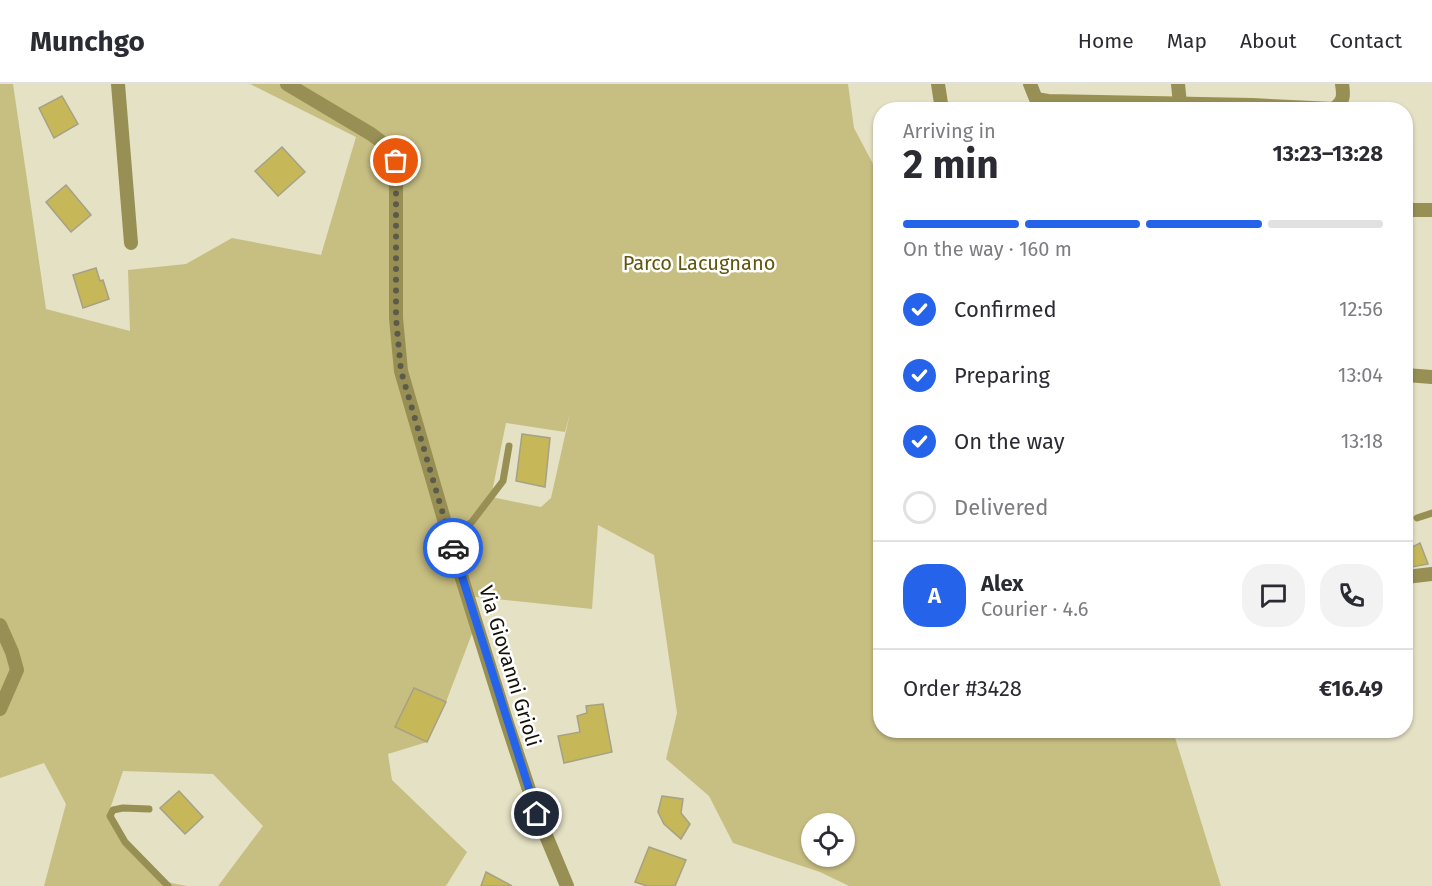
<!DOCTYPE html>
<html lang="en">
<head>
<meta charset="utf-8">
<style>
  body { margin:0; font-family:"Fira Sans",sans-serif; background:#f2f2f3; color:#2b2b33; height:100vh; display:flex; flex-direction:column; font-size:22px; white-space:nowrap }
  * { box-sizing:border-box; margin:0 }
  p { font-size:20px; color:#7c7c81 }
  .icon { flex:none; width:33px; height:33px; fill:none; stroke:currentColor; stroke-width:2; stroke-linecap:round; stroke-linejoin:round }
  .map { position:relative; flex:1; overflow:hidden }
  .details { position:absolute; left:873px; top:18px; width:540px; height:636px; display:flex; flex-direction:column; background:#fff; border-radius:24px; box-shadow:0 2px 4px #0004 }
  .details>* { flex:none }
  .controls { position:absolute; left:801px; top:729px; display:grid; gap:12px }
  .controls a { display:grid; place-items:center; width:54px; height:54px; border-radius:50%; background:#fff; box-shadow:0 2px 4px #0004; font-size:30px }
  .pin { position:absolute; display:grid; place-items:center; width:51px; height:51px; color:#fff; margin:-26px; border:3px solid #fff; border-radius:50%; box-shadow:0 2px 6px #0007 }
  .courier { position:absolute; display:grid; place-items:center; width:60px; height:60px; margin:-30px; border:4px solid #2563eb; border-radius:50%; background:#fff; color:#222; box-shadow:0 2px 8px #0007 }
  .head em { font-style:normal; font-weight:700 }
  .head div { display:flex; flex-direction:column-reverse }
  .head { display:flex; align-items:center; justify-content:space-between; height:102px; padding:0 30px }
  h1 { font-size:39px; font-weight:700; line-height:45px }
  .bar { display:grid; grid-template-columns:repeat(4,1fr); gap:9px 6px; align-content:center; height:72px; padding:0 30px }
  .bar i { height:8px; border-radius:4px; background:#e1e1e2 }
  .bar .active { background:#2563eb }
  .bar p { grid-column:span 4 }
  .line { display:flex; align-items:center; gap:15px; padding:0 30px; border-top:2px solid #e1e1e2 }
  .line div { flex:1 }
  .round { display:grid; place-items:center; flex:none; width:63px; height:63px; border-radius:24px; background:#f2f2f3 }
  ol { padding:0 30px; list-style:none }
  li { display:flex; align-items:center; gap:18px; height:66px }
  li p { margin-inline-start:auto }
  li .icon { padding:6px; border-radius:50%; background:#2563eb; color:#fff; stroke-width:4 }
  li:last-child { color:#7c7c81 }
  li i { width:33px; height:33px; border:3px solid #e1e1e2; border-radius:50% }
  header { display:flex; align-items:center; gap:36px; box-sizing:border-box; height:84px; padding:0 30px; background:#fff; border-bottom:2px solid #e1e1e2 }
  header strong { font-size:28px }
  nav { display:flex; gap:33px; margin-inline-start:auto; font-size:21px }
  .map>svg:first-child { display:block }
  .green { fill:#c7be82; fill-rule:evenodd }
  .building { fill:#c6b859; stroke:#a5a185; stroke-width:1.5 }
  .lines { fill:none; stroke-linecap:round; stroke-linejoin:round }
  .service { stroke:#988f54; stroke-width:7 }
  .minor { stroke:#988f54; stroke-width:14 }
  .done { stroke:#5c5a49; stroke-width:6; stroke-dasharray:0 10.8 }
  .route { stroke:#2563eb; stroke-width:8 }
  .labels { text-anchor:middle; stroke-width:5; stroke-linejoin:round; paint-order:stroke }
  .park-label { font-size:20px; fill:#61560d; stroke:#fff }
  .street-label { font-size:20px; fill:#131107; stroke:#fff }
</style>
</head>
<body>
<header>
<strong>Munchgo</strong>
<nav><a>Home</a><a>Map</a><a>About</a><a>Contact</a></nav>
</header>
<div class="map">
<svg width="1432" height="802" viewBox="0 0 1432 802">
  <rect width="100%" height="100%" fill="#e5e1c4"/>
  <!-- green -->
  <path class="green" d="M0 0H13L46 225 130 247 128 186 186 180 232 154 321 171 356 53 250 0H848L854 44 880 93V646L1173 647 1221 802H849L820 788 733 759 709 712 666 675 677 629 654 471 598 441 592 525 468 512 476 539 446 618 414 604 395 643 427 658 388 670 392 696 467 768 446 802H218L263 742 213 690 123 687 109 728 130 761 166 798 187 802H44L66 720 44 679 0 694ZM570 329 551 414 541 423 491 413 506 339 565 348ZM812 740H844V772H812Z"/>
  <!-- building -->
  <g class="building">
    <path d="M62 12 78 40 54 54 39 24Z"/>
    <path d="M282 63 305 88 278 112 255 87Z"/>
    <path d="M66 101 91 131 71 148 46 118Z"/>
    <path d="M96 184 100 197 103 196 109 215 83 224 73 191Z"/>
    <path d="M522 350 550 354 545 403 516 397Z"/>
    <path d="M1420 459 1428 480 1412 483 1406 466Z"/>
    <path d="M414 604 446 618 427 658 395 643Z"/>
    <path d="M603 620 612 668 564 679 558 652 580 648 577 632 587 629 586 622Z"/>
    <path d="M179 707 203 733 185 750 160 724Z"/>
    <path d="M662 712 683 715 681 729 690 740 681 755 664 740 658 728Z"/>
    <path d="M649 763 686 776 675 802H647L635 798Z"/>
    <path d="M486 788 512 802H481Z"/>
  </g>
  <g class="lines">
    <!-- service -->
    <g class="service">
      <path d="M1417 434 1432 429"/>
      <path d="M448 449 471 439 503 397 509 362"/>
      <path d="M149 725 123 724 113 726 110 732 125 758 168 802"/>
    </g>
    <!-- minor -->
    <g class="minor">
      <path d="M118 0 131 159"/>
      <path d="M287 0 371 50 391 65 396 77V234L401 287 450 456 507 639 537 730 567 802"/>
      <path d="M938 0 942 26"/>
      <path d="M1030 0 1036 15 1048 17 1252 21 1333 25C1344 18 1344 12 1342 0"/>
      <path d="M1178 0 1180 20"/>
      <path d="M1406 126H1432"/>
      <path d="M1406 291 1432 293"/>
      <path d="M1406 493 1432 490"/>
      <path d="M0 541 12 568 17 586 0 625"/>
    </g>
  </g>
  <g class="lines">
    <!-- done -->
    <path class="done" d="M396 77V234L401 287 453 464"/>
    <!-- route -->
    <path class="route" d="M453 464 537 730"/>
  </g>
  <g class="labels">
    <!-- park labels -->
    <g class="park-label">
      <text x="699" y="186">Parco Lacugnano</text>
    </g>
    <!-- street labels -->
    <g class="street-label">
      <text transform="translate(510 582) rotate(73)" y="7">Via Giovanni Grioli</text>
    </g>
  </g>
</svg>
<div class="controls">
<a><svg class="icon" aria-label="locate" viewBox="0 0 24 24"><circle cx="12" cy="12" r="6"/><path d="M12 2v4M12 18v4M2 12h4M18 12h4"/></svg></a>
</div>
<div class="pin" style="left:396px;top:77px;background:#ea580c"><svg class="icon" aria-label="bag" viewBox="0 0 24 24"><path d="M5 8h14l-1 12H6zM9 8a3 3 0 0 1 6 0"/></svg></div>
<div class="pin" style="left:537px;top:730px;background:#1f2937"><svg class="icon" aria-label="home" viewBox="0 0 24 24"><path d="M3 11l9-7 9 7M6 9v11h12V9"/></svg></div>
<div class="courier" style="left:453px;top:464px"><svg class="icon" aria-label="car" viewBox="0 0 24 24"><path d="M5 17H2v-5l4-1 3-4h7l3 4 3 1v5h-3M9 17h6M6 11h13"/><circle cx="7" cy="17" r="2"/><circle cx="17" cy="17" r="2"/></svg></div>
<section class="details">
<div class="head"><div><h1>2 min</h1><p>Arriving in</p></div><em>13:23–13:28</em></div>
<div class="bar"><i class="active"></i><i class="active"></i><i class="active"></i><i></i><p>On the way · 160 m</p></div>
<ol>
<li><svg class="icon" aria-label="check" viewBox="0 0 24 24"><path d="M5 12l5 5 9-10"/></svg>Confirmed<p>12:56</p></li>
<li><svg class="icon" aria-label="check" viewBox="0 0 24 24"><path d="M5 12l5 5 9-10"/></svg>Preparing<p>13:04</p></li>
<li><svg class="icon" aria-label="check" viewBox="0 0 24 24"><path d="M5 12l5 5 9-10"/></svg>On the way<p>13:18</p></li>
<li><i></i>Delivered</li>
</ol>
<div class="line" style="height:108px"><b class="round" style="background:#2563eb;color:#fff">A</b><div><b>Alex</b><p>Courier · 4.6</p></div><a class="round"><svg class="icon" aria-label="chat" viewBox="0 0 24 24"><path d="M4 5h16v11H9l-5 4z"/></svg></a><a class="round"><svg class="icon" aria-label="phone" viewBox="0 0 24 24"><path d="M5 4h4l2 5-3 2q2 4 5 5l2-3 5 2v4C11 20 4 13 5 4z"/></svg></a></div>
<div class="line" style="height:78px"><div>Order #3428</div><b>€16.49</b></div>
</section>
</div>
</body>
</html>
